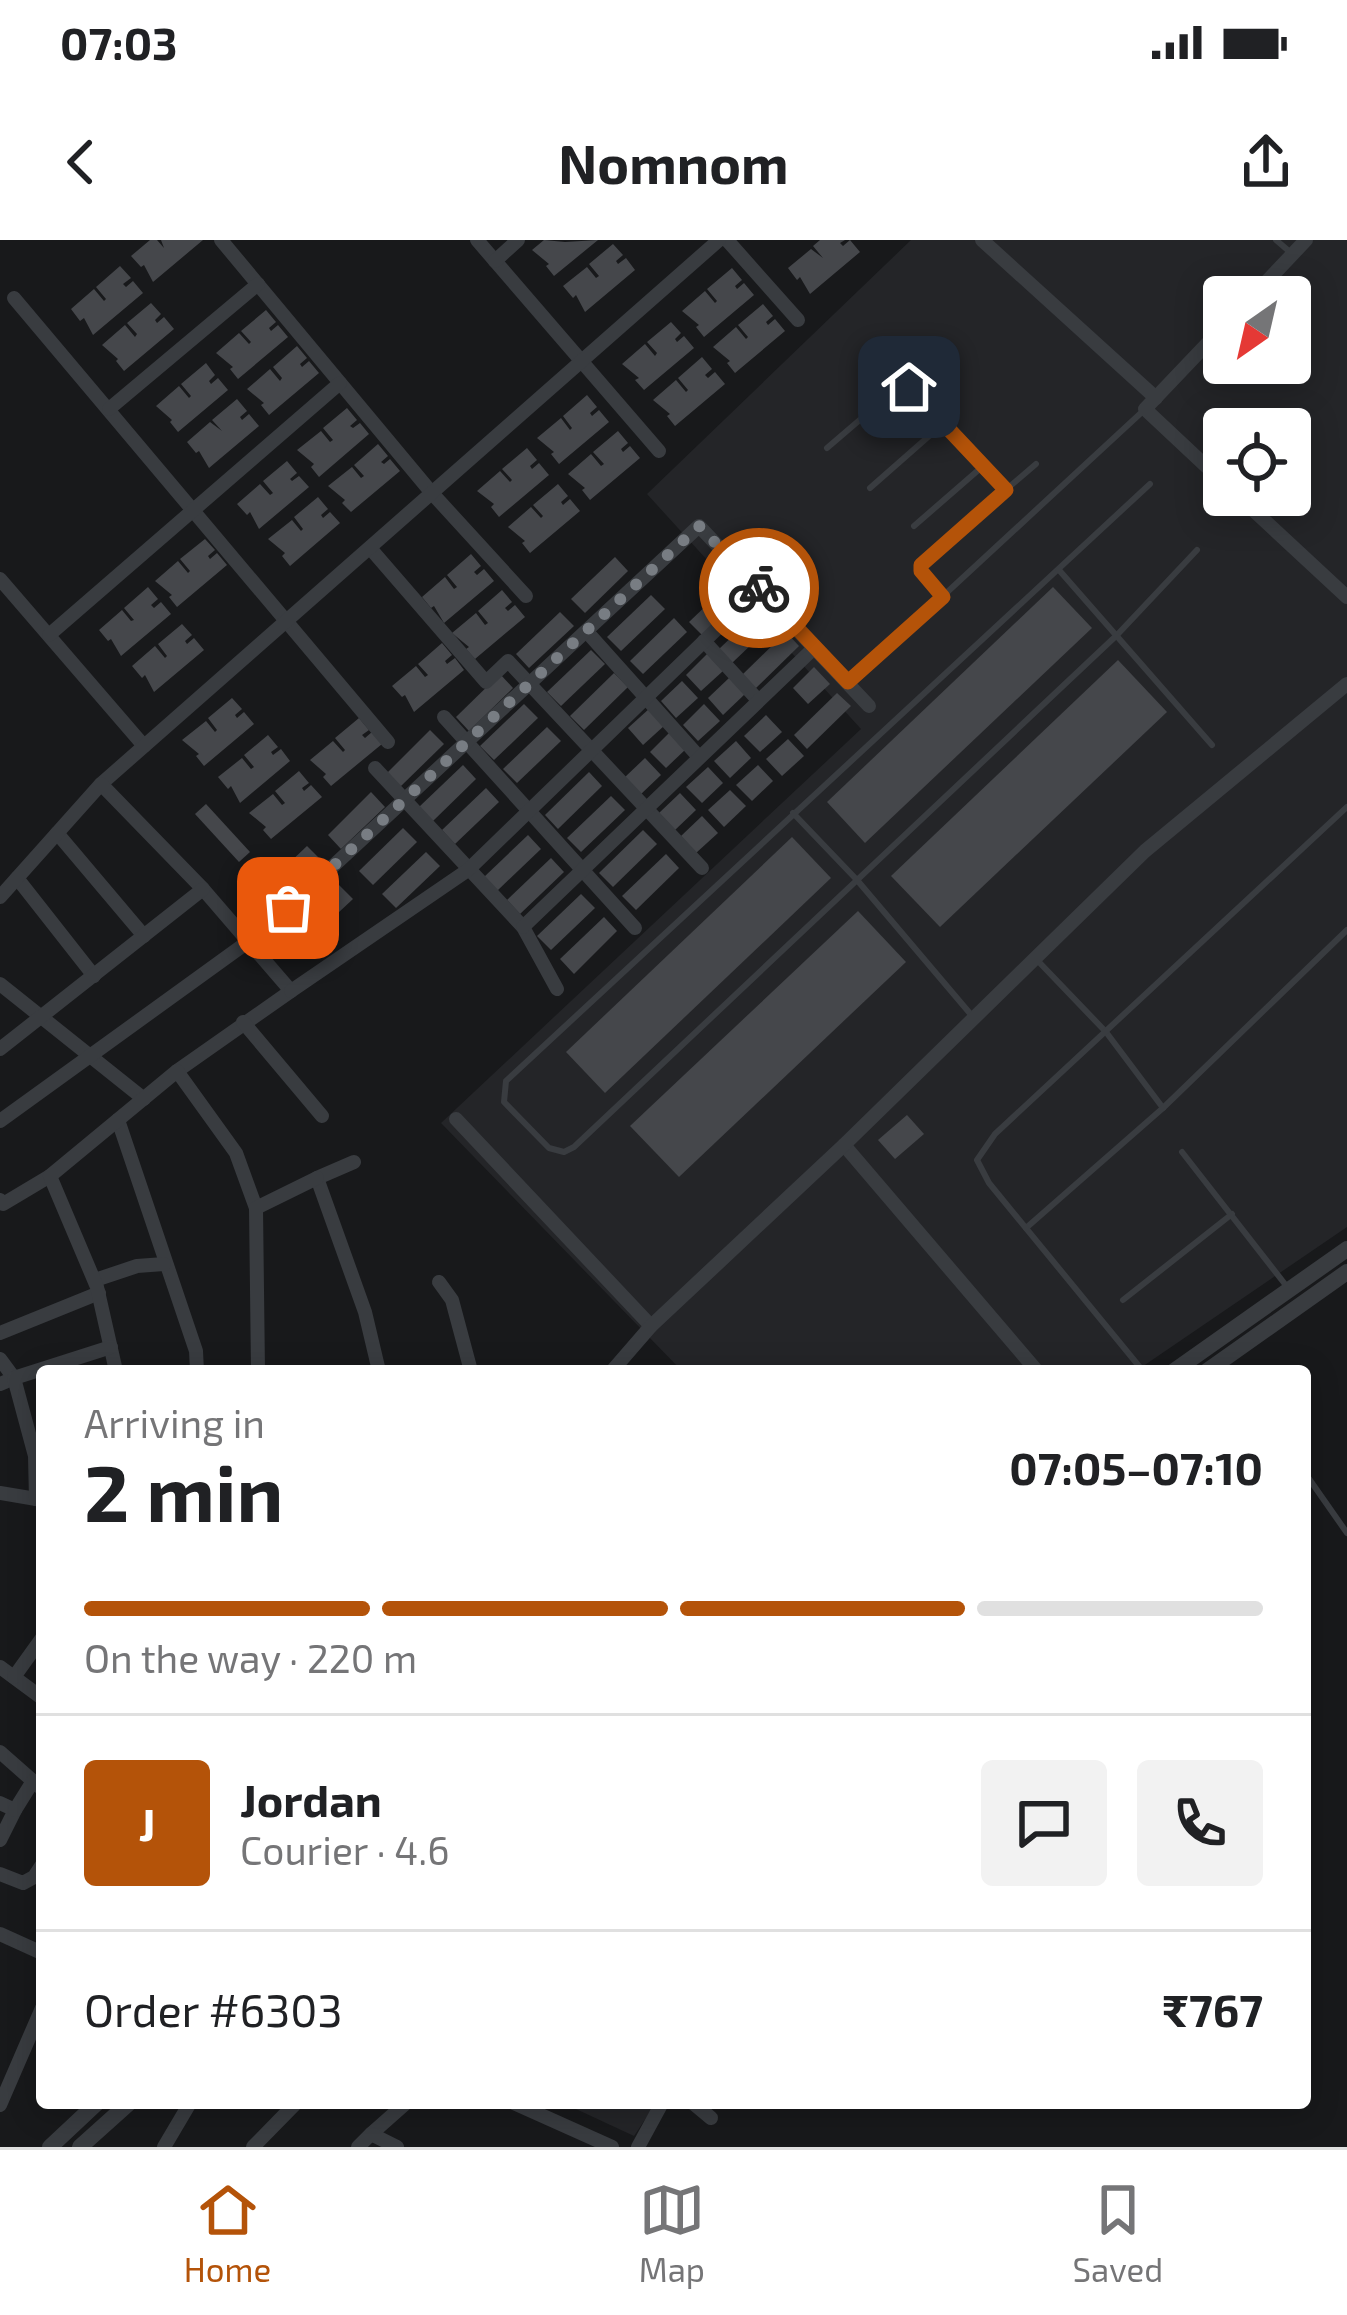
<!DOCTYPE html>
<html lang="en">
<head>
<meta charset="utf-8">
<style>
  body { margin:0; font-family:"Exo 2",sans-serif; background:#f2f2f2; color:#202124; height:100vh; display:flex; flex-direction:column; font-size:45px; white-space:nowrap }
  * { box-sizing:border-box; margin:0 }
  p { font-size:39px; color:#757577 }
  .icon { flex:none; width:66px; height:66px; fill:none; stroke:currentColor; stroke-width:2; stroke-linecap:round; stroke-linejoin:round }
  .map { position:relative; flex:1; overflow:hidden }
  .panel { position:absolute; left:36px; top:1125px; width:1275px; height:744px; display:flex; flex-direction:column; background:#fff; border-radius:12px; box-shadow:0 6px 30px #0003 }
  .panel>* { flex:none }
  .needle { width:78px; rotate:214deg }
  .buttons { position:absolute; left:1203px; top:36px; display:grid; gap:24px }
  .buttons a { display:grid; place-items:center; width:108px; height:108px; border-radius:12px; background:#fff; box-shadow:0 6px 30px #0003; font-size:60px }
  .pin { position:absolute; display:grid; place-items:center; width:102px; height:102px; color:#fff; margin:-51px; border-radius:24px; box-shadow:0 6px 18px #0006 }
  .courier { position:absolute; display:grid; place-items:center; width:120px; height:120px; margin:-60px; border:9px solid #b45309; border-radius:50%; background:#fff; color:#222; box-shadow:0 3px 15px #0007 }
  .head em { font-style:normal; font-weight:700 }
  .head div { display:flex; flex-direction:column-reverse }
  .head { display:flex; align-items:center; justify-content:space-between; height:204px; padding:0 48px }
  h1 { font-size:78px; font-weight:700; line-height:90px }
  .bar { display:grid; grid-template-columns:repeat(4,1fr); gap:18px 12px; align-content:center; height:144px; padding:0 48px }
  .bar i { height:15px; border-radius:9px; background:#e0e0e0 }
  .bar .on { background:#b45309 }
  .bar p { grid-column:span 4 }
  .line { display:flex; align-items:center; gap:30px; padding:0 48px; border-top:3px solid #e0e0e0 }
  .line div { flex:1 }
  .round { display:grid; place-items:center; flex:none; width:126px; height:126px; border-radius:12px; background:#f2f2f2 }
  .status { display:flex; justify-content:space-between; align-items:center; height:84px; padding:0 60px; background:#fff; direction:ltr }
  .status svg { height:33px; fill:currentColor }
  header { display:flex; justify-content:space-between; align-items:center; height:156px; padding:0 48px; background:#fff; font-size:54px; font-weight:700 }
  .menu { display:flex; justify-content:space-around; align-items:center; height:168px; border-top:3px solid #e0e0e0; background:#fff; font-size:33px; color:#757577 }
  .menu a { display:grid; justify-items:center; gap:6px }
  .menu .on { color:#b45309 }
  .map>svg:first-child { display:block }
  .built { fill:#242528; fill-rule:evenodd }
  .building { fill:#45474b }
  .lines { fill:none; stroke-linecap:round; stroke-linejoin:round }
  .service { stroke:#393c40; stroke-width:6 }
  .minor { stroke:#393c40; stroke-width:14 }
  .tertiary { stroke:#393c40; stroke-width:16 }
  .done { stroke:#787d83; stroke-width:12; stroke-dasharray:0 21.6 }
  .route { stroke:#b45309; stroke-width:15 }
</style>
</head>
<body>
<div class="status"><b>07:03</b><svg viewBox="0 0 49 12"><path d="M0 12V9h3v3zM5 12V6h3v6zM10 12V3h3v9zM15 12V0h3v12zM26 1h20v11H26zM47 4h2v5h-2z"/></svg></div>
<header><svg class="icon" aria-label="back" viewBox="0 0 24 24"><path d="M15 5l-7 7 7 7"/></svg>Nomnom<svg class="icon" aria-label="share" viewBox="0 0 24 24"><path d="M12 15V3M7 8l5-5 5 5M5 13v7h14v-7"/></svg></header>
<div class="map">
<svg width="1347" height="1907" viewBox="0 0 1347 1907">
  <rect width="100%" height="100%" fill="#18191b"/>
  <!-- built -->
  <g class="built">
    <path d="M911 0H1347V987L1136 1131H682L441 883 861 489 647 254ZM1224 57H1290V123H1224ZM1224 189H1290V255H1224Z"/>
    <path d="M563 1863H656L634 1896Z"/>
  </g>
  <!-- building -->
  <g class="building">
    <path d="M150 0H157L164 8 161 0H203L153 42 144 25 141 27 131 16Z"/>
    <path d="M544 0 565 2 598 0 554 36 546 26 549 24 532 10Z"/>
    <path d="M820 0H845L840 3 843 6 850 0 860 12 810 54 800 37 797 40 788 28 811 9 823 18 813 6Z"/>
    <path d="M613 4 623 15 616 21 618 24 626 18 635 30 585 72 576 55 573 58 563 46 587 27 596 38 599 36 589 24Z"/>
    <path d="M120 26 131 38 123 44 126 47 133 41 143 53 93 95 84 78 80 81 71 69 94 49 104 61 106 59 96 47Z"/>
    <path d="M732 28 742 40 735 46 737 49 744 43 754 55 704 97 696 87 699 85 682 71 705 51 715 63 717 61 707 49Z"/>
    <path d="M151 63 161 74 155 80 157 83 164 77 174 89 124 131 116 121 118 119 102 105 125 85 135 97 137 94 127 83Z"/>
    <path d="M763 64 773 76 766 82 768 85 775 79 785 91 735 133 727 123 730 121 713 107 736 87 746 99 748 97 738 85Z"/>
    <path d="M266 70 276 82 269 88 271 91 278 85 288 97 238 139 230 129 233 127 216 113 239 93 249 104 251 102 241 91Z"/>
    <path d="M671 82 681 93 675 99 677 102 684 96 694 108 644 150 635 140 639 138 622 124 645 104 655 116 657 113 647 102Z"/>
    <path d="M297 106 307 118 300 124 302 127 309 121 319 133 269 175 261 165 264 163 247 149 270 129 280 141 282 138 273 127Z"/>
    <path d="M702 117 712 129 705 135 708 138 715 132 725 144 675 186 667 176 670 174 653 160 676 140 686 152 688 150 678 138Z"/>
    <path d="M206 123 215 135 209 141 211 144 218 138 228 150 178 192 170 182 172 180 156 166 179 146 189 158 191 156 181 144Z"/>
    <path d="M587 155 597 167 590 173 592 176 599 170 609 182 559 224 551 214 554 212 537 198 561 178 570 190 572 188 563 176Z"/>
    <path d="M237 159 247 171 240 177 242 180 249 174 259 186 209 228 199 211 196 213 187 202 210 182 222 191 212 180Z"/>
    <path d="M347 168 357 180 350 186 353 188 360 183 369 194 319 237 311 227 314 224 297 210 321 191 330 202 333 200 323 188Z"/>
    <path d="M618 191 628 203 621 209 623 212 630 206 640 218 590 260 582 250 585 248 568 234 591 214 601 226 604 224 593 212Z"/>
    <path d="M378 204 388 216 381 222 384 224 390 219 400 231 351 272 342 263 345 260 328 246 352 227 361 238 364 236 354 225Z"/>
    <path d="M527 208 537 220 530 226 532 229 539 223 549 235 499 277 491 267 494 264 477 251 500 231 510 242 512 240 502 229Z"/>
    <path d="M287 221 297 233 290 239 292 241 299 236 309 247 259 289 250 272 247 275 237 264 260 244 270 255 273 253 263 241Z"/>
    <path d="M558 244 568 256 561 262 563 265 570 259 580 271 530 313 522 303 525 301 508 287 531 267 541 278 543 276 533 265Z"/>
    <path d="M318 257 328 269 321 275 323 278 330 272 340 283 290 326 282 316 285 313 268 299 292 280 301 291 303 289 294 277Z"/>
    <path d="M205 299 215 310 208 316 210 319 217 313 227 325 177 367 169 357 172 355 155 341 178 321 188 333 190 331 180 319Z"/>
    <path d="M471 314 481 326 474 332 477 335 484 329 494 341 444 383 434 366 431 368 422 357 445 337 454 349 457 347 447 335Z"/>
    <path d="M615 317 628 331 585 373 571 359Z"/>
    <path d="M733 340 747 354 703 396 689 382Z"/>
    <path d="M148 347 158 359 151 365 154 368 161 362 171 374 121 416 111 399 108 401 99 390 122 370 131 381 134 380 124 368Z"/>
    <path d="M1053 347 1092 388 865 603 827 562Z"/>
    <path d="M502 350 512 362 505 368 508 371 515 365 525 377 475 419 466 409 469 407 452 393 476 373 485 385 488 383 478 371Z"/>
    <path d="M651 355 665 369 621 411 607 397Z"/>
    <path d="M763 367 776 381 732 423 719 409Z"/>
    <path d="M560 372 574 386 529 428 516 414Z"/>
    <path d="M674 378 687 392 643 434 630 421Z"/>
    <path d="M182 384 192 395 185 401 187 404 194 398 204 410 154 452 145 435 142 438 132 426 155 406 165 418 167 416 158 404Z"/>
    <path d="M786 392 799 406 755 449 742 435Z"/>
    <path d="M442 403 452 415 445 421 447 424 455 418 464 430 414 472 405 455 402 457 392 446 416 426 425 437 428 435 418 424Z"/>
    <path d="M591 410 605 424 561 466 547 452Z"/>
    <path d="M707 414 723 431 701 451 686 435Z"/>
    <path d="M1118 420 1167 472 940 687 891 636Z"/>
    <path d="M814 427 830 444 808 464 793 448Z"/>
    <path d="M614 433 628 447 584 490 570 476Z"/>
    <path d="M500 434 513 448 469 491 456 477Z"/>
    <path d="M729 438 745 454 723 475 708 458Z"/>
    <path d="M682 441 698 458 676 478 661 461Z"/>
    <path d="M837 453 851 466 807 509 794 495Z"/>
    <path d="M232 458 242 469 235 475 237 478 244 472 254 484 204 526 196 516 199 514 182 500 206 481 215 492 217 490 208 478Z"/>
    <path d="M524 464 538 478 494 520 480 506Z"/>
    <path d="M704 464 720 481 698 501 683 485Z"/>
    <path d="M650 468 665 485 643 505 628 488Z"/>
    <path d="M766 475 782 492 760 512 744 496Z"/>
    <path d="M359 478 369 490 362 495 365 498 372 492 382 504 331 546 323 537 326 534 310 520 333 501 343 512 345 510 335 498Z"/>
    <path d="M547 487 561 501 517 543 503 529Z"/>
    <path d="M430 490 444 504 400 547 387 533Z"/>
    <path d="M671 491 687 508 666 528 650 512Z"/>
    <path d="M268 495 278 507 271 512 273 515 281 509 290 521 240 563 231 546 228 549 218 537 242 518 251 529 254 527 244 515Z"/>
    <path d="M788 499 804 516 782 536 766 519Z"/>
    <path d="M736 501 751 518 730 538 714 521Z"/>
    <path d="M645 518 661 535 640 555 624 538Z"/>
    <path d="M463 525 476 539 433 581 419 567Z"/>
    <path d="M758 525 773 541 752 561 736 545Z"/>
    <path d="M708 527 723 543 702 563 686 547Z"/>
    <path d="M299 531 309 543 302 548 304 551 311 545 322 557 271 599 263 590 266 587 249 573 273 554 282 565 285 563 275 551Z"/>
    <path d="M589 532 602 546 558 589 545 575Z"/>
    <path d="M486 548 499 562 455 604 442 590Z"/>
    <path d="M730 550 746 566 724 587 708 570Z"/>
    <path d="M371 552 385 567 341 609 328 595Z"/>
    <path d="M680 553 696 570 675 590 659 573Z"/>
    <path d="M611 556 625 570 581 612 567 598Z"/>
    <path d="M206 564 250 612 239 622 195 574Z"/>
    <path d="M702 576 718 593 696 613 681 596Z"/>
    <path d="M403 588 417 602 373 645 359 631Z"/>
    <path d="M643 590 657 604 613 647 599 633Z"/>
    <path d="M528 595 541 609 497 651 484 637Z"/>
    <path d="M792 597 831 638 605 853 566 812Z"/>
    <path d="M307 606 321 620 277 662 263 648Z"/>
    <path d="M426 612 440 626 396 668 382 654Z"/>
    <path d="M666 614 679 628 636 670 622 656Z"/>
    <path d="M551 618 564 632 520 674 507 660Z"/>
    <path d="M339 645 353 659 308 701 295 687Z"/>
    <path d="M581 654 595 668 551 710 537 696Z"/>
    <path d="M858 671 906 722 679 937 630 886Z"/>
    <path d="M604 677 617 691 574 734 560 719Z"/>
    <path d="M907 875 924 894 895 919 878 900Z"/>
  </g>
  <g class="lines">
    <!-- service -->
    <g class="service">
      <path d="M1276 0 1290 12"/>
      <path d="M827 208 890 154 909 147 916 151 1007 250"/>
      <path d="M1150 244 506 841 504 862 549 908 564 912 574 907 1117 395 1197 310"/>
      <path d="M870 248 945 182"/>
      <path d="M914 286 983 226"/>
      <path d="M1059 330 1212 505"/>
      <path d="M943 357 921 331 925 319 1036 224"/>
      <path d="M849 443 1142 172"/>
      <path d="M793 573 857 640 973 777"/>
      <path d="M1037 720 1106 792 1163 868"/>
      <path d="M1182 912 1288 1048"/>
      <path d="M1026 988 1163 868 1347 690"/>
      <path d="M1123 1060 1232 974"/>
      <path d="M1143 1131 989 943 977 920 995 894 1347 567"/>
      <path d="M1305 1233 1347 1293"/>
    </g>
    <!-- minor -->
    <g class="minor">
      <path d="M221 0 431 252 526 356"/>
      <path d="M477 0 659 211"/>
      <path d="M727 0 798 80"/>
      <path d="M982 0 1156 158"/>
      <path d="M495 21 518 0"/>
      <path d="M1252 57 1306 0"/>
      <path d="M14 58 388 502"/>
      <path d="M1224 86 1145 169 1224 243"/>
      <path d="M109 169 258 44"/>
      <path d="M1237 255 1347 357"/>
      <path d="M370 308 486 442 508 421 702 628"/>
      <path d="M0 339 144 506"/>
      <path d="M588 393 699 517"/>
      <path d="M49 395 340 143"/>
      <path d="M704 401 757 459"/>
      <path d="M444 477 635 688"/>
      <path d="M375 528 523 687 557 749"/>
      <path d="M101 544 719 0"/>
      <path d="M57 593 144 696"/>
      <path d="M17 638 94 736"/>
      <path d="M0 657 101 544 203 649 291 751 177 831"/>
      <path d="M523 687 813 409"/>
      <path d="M0 744 144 859"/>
      <path d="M291 751 468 630 759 348"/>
      <path d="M243 782 322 876"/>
      <path d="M0 809 203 649"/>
      <path d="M456 879 651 1086"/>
      <path d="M118 880 196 1111 197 1131"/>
      <path d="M0 881 249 701 288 668 699 286 869 466"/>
      <path d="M844 905 1037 1131"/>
      <path d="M354 922 317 938 365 1072 379 1131"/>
      <path d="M0 960 3 964 50 936"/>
      <path d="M95 1040 137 1026 164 1024"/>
      <path d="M439 1042 452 1060 471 1131"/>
      <path d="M0 1093 99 1053"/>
      <path d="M0 1119 14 1138 0 1144"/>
      <path d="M116 1131 97 1047 50 936 177 831 236 913 256 968"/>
      <path d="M258 1131 256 968 317 938"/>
      <path d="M612 1131 651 1086 844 905 1145 611 1347 444"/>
      <path d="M0 1253 42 1260"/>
      <path d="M36 1259 35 1216 14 1138 111 1107"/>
      <path d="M0 1427 42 1458"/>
      <path d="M14 1437 42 1398"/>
      <path d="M0 1512 42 1549"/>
      <path d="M0 1563 15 1570 0 1600"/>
      <path d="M15 1570 33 1541"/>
      <path d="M0 1634 23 1643 34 1637 42 1625"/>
      <path d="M0 1694 42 1713"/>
      <path d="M514 1863 612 1907"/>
      <path d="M693 1863 711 1878"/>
      <path d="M0 1865 42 1768"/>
      <path d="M371 1894 406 1863"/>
      <path d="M164 1907 190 1863"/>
      <path d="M253 1907 296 1863"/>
      <path d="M358 1907 371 1894 397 1907"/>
      <path d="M638 1907 662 1863"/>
    </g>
    <!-- tertiary -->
    <g class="tertiary">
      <path d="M1174 1131 1347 1009"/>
      <path d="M1207 1131 1347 1032"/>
      <path d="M50 1907 97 1863"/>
      <path d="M80 1907 129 1863"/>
    </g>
  </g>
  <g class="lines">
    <!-- done -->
    <path class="done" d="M288 668 699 286 759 348"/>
    <!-- route -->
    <path class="route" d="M759 348 848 442 943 357 921 331V325L1006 250 909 147"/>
  </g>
</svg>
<div class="buttons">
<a><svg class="needle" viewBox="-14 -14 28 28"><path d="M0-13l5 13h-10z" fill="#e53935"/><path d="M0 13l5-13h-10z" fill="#757577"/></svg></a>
<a><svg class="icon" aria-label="locate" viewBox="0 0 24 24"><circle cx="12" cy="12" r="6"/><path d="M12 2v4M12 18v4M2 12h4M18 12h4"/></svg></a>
</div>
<div class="pin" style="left:288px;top:668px;background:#ea580c"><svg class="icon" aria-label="bag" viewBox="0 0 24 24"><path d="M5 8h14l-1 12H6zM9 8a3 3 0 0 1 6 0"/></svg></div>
<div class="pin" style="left:909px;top:147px;background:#1f2937"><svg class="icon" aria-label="home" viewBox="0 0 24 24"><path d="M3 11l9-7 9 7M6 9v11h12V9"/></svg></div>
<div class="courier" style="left:759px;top:348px"><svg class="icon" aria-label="bike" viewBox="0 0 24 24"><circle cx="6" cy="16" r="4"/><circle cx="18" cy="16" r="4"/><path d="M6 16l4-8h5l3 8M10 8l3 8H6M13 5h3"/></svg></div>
<section class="panel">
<div class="head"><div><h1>2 min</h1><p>Arriving in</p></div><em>07:05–07:10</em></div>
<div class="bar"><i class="on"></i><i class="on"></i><i class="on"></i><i></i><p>On the way · 220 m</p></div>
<div class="line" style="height:216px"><b class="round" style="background:#b45309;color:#fff">J</b><div><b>Jordan</b><p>Courier · 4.6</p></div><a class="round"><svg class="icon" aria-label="chat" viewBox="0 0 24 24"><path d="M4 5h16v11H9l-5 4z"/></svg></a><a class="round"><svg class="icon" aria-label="phone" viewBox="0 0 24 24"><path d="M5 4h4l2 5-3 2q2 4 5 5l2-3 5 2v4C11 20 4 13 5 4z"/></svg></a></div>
<div class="line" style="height:156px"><div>Order #6303</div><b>₹767</b></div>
</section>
</div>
<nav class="menu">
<a class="on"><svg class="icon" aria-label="home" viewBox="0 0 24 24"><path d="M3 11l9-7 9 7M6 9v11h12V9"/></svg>Home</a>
<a><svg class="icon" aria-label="map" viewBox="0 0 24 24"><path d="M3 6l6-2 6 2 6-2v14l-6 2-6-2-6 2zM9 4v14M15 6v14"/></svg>Map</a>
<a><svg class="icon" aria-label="saved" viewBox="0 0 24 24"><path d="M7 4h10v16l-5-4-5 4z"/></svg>Saved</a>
</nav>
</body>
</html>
